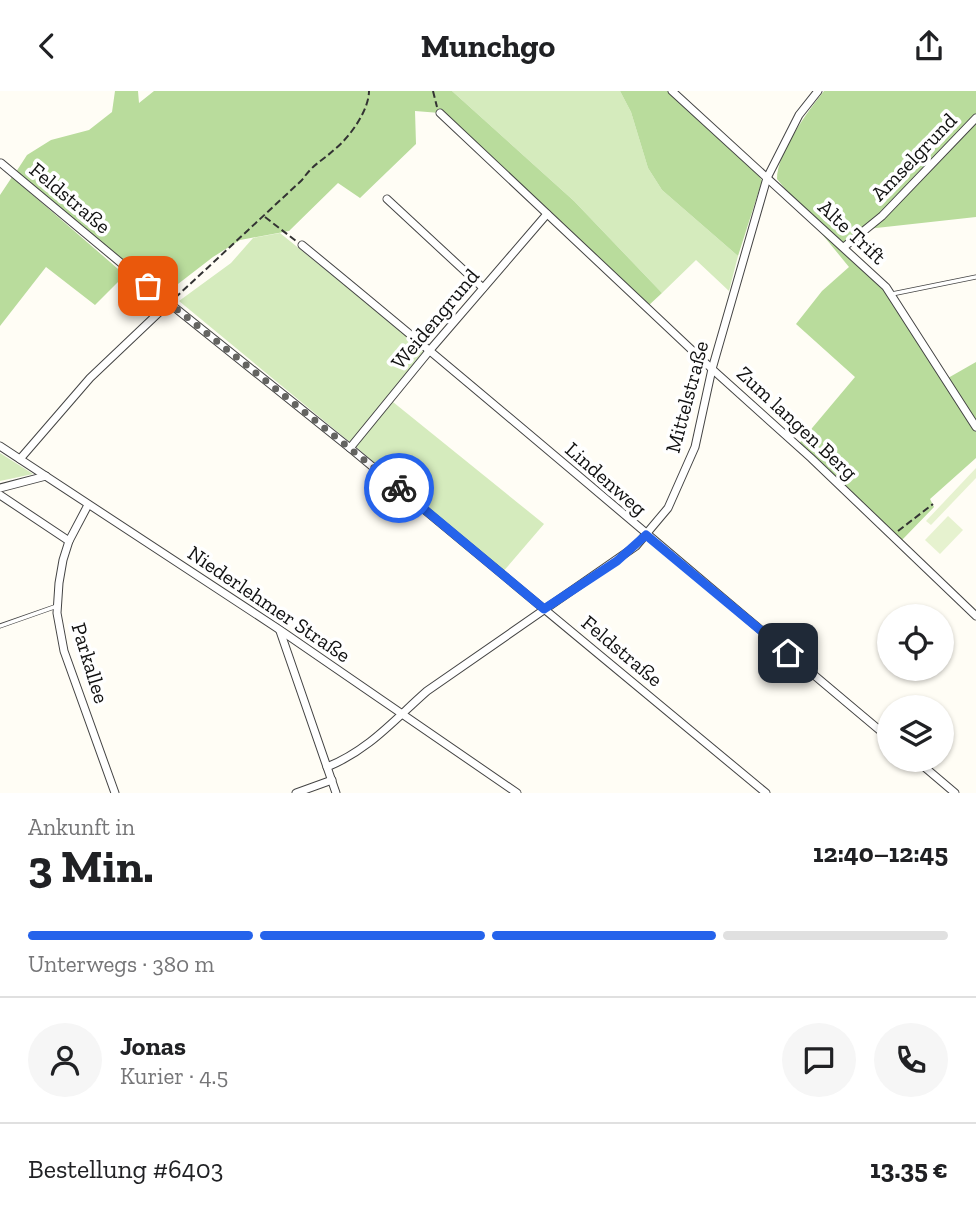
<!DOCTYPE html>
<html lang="de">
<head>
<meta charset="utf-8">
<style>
  body { margin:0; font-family:"Zilla Slab",serif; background:#f6f6f6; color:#202124; height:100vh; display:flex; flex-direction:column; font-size:26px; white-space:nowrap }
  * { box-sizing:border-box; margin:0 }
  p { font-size:23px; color:#757577 }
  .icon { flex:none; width:38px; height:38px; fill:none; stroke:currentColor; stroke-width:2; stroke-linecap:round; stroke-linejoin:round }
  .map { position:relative; height:702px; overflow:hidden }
  .details { display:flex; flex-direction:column; background:#fff; flex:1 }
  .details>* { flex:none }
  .buttons { position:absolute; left:877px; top:513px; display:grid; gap:14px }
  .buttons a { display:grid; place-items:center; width:77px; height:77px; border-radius:50%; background:#fff; box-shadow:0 2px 5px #0004; font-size:35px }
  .pin { position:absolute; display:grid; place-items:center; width:60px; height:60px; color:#fff; margin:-30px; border-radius:14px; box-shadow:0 4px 10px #0006 }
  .courier { position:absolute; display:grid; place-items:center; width:70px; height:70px; margin:-35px; border:5px solid #2563eb; border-radius:50%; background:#fff; color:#222; box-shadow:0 2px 9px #0007 }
  .head em { font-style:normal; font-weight:700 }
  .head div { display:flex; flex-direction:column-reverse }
  .head { display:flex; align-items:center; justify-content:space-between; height:119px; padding:0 28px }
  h1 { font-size:46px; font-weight:700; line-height:52px }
  .bar { display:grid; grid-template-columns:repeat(4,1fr); gap:10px 7px; align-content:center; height:84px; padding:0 28px }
  .bar i { height:9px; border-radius:5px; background:#e0e0e0 }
  .bar .selected { background:#2563eb }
  .bar p { grid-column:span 4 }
  .line { display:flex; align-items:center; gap:18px; padding:0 28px; border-top:2px solid #e0e0e0 }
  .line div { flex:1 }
  .round { display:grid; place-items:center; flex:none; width:74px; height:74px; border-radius:37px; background:#f6f6f6 }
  header { display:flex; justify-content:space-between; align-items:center; height:91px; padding:0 28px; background:#fff; font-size:32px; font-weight:700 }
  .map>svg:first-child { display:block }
  .green { fill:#d5ebbd }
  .forest { fill:#b9dc9c }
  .pitch { fill:#e6f2cf }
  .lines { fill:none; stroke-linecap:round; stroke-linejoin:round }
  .lane-casing { stroke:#444; stroke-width:5 }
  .street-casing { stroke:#444; stroke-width:9 }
  .path { stroke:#333; stroke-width:2; stroke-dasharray:7 3.5; stroke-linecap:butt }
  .lane { stroke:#fff; stroke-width:3.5 }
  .street { stroke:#fff; stroke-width:7 }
  .done { stroke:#646461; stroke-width:7; stroke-dasharray:0 12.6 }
  .route { stroke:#2563eb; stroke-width:9 }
  .labels { text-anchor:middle; stroke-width:7; stroke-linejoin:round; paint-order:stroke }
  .street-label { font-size:21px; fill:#111; stroke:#fff }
</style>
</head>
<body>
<header><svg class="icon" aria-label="back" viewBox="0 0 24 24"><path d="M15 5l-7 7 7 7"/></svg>Munchgo<svg class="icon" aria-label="share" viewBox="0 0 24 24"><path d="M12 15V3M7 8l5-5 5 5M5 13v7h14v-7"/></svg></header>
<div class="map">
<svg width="976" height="702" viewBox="0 0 976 702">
  <rect width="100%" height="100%" fill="#fffdf5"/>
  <!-- green -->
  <g class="green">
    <path d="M452 0H620L631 21 648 77 662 99 738 165 729 200 696 169 662 202 574 110Z"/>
    <path d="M280 142 426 260 351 352 179 210 231 172 253 147Z"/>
    <path d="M393 311 544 433 502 482 355 355Z"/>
    <path d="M0 362 33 383 0 390Z"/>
  </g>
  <!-- forest -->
  <g class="forest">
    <path d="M115 0H138L139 12 154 0H452L574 110 662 202 648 215 440 22 415 20 416 53 360 107 338 92 289 140 240 149 213 166 165 203 16 81 27 64 51 49 89 39 112 21Z"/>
    <path d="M620 0H670L758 83 762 90 738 165 662 99 648 77 631 21Z"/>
    <path d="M824 0H976V126L867 138 848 156 888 194 948 287 976 271V367L930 408 934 416 902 449 797 355 855 286 796 233 822 200 849 176 777 88C777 62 808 20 824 0Z"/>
    <path d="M12 86 125 184 95 214 46 176 0 235V104Z"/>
  </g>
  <!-- pitch -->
  <g class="pitch">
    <path d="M976 377V387L931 434 926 430Z"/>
    <path d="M948 425 963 439 940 463 925 449Z"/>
  </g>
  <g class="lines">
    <!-- lane casing -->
    <g class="lane-casing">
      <g id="lane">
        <path d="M892 203 976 186"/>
        <path d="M0 535 57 515"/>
      </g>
    </g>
    <!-- street casing -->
    <g class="street-casing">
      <g id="street">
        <path d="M672 0 886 196 976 336"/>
        <path d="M440 22 712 278 811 367 976 525"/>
        <path d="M1 72 169 212 350 357 766 702"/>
        <path d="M387 108 483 197"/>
        <path d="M302 154C500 316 693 483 889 647"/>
        <path d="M844 156 882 125 976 27"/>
        <path d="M0 355 280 539 517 702"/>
        <path d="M350 357 430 259 547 123"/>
        <path d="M20 368 90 287 169 212"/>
        <path d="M0 397 46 385"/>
        <path d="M0 404 69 450"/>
        <path d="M88 414 69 450 63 469 59 492 57 522 64 560 115 702"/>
        <path d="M280 540 336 702"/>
        <path d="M915 668 955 702"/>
        <path d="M327 676C369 659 394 629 427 600L636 455 668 417 695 356 712 278 767 87 799 24 818 0"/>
        <path d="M296 702 332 689"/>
      </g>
    </g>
    <!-- path -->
    <g class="path">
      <path d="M433 0 437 16"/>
      <path d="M265 126 296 150"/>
      <path d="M175 207 302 89C315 71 320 72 335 58 350 46 369 19 369 0"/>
      <path d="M898 440 933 413"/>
    </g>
    <!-- lane -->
    <use href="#lane" class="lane"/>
    <!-- street -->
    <use href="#street" class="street"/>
  </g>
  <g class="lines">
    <!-- done -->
    <path class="done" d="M148 195 399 397"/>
    <!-- route -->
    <path class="route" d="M399 397 544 518 617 470 646 444 788 562"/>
  </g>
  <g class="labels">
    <!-- street labels -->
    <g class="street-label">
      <text transform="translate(914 66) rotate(-46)" y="7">Amselgrund</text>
      <text transform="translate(70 107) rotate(40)" y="7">Feldstraße</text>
      <text transform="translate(852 141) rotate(43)" y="7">Alte Trift</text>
      <text transform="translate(435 228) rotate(-50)" y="7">Weidengrund</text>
      <text transform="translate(687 306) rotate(-75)" y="7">Mittelstraße</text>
      <text transform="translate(797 332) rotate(43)" y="7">Zum langen Berg</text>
      <text transform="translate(606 388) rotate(41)" y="7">Lindenweg</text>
      <text transform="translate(269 513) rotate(34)" y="7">Niederlehmer Straße</text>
      <text transform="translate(622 560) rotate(40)" y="7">Feldstraße</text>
      <text transform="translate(90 572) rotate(73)" y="7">Parkallee</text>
    </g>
  </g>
</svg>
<div class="buttons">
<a><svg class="icon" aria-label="locate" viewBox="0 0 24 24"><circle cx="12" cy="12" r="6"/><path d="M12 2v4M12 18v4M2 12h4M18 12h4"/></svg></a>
<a><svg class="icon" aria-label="layers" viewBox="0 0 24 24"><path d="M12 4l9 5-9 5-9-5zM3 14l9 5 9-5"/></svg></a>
</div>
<div class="pin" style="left:148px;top:195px;background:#ea580c"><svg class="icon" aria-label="bag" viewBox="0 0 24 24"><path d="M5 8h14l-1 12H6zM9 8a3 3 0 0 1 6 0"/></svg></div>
<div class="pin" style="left:788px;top:562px;background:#1f2937"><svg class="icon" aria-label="home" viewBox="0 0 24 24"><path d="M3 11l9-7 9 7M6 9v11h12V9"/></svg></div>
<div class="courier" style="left:399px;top:397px"><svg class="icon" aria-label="bike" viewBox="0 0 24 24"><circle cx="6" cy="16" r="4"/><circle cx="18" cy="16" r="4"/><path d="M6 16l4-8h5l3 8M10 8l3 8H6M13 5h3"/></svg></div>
</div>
<section class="details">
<div class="head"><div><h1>3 Min.</h1><p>Ankunft in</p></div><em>12:40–12:45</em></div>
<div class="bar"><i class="selected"></i><i class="selected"></i><i class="selected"></i><i></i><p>Unterwegs · 380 m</p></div>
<div class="line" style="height:126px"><a class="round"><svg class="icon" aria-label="person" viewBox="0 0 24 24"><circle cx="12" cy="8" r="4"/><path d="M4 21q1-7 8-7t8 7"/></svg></a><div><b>Jonas</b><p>Kurier · 4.5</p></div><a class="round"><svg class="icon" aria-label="chat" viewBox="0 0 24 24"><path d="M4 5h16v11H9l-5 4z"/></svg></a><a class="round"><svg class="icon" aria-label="phone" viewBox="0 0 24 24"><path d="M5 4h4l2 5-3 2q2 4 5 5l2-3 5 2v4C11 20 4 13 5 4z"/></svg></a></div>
<div class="line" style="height:91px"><div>Bestellung #6403</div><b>13.35 €</b></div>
</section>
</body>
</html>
